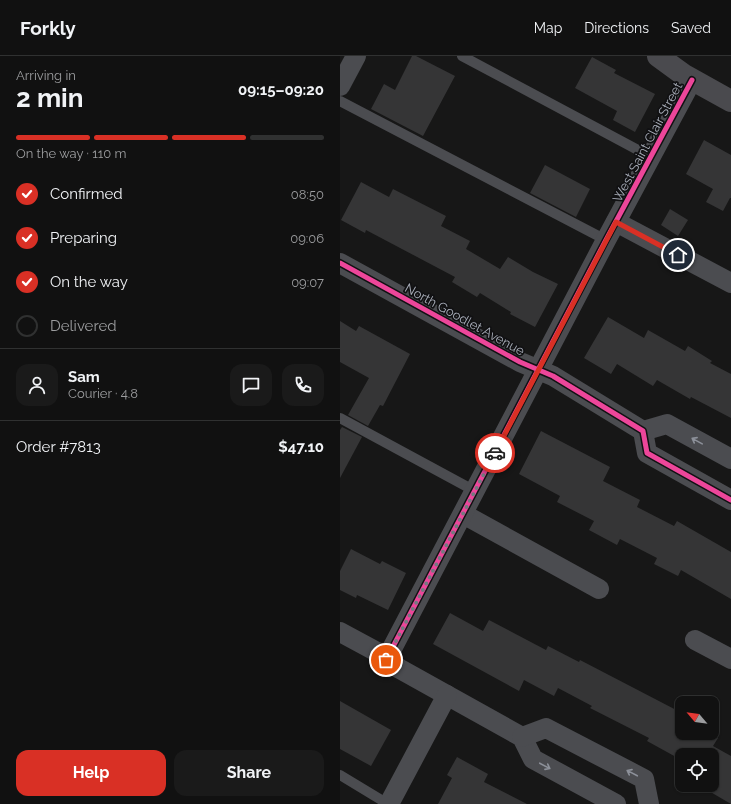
<!DOCTYPE html>
<html lang="en">
<head>
<meta charset="utf-8">
<style>
  body { margin:0; font-family:Raleway,sans-serif; background:#1a1a1a; color:#f1f3f6; height:100vh; display:flex; flex-direction:column; font-size:15px; white-space:nowrap }
  * { box-sizing:border-box; margin:0 }
  p { font-size:13px; color:#9c9d9f }
  .icon { flex:none; width:22px; height:22px; fill:none; stroke:currentColor; stroke-width:2; stroke-linecap:round; stroke-linejoin:round }
  .map { position:relative; flex:1; overflow:hidden }
  .panel { display:flex; flex-direction:column; background:#111; width:340px }
  .panel>* { flex:none }
  .needle { width:26px; rotate:299deg }
  .tools { position:absolute; left:335px; top:640px; display:grid; gap:8px }
  .tools a { display:grid; place-items:center; width:44px; height:44px; border-radius:8px; background:#111; box-shadow:0 1px 3px #0004,0 0 0 1px #303131; font-size:20px }
  .pin { position:absolute; display:grid; place-items:center; width:34px; height:34px; color:#fff; margin:-17px; border:2px solid #fff; border-radius:50%; box-shadow:0 1px 4px #0007 }
  .courier { position:absolute; display:grid; place-items:center; width:40px; height:40px; margin:-20px; border:3px solid #d93025; border-radius:50%; background:#fff; color:#222; box-shadow:0 1px 5px #0007 }
  .overview em { font-style:normal; font-weight:700 }
  .overview div { display:flex; flex-direction:column-reverse }
  .overview { display:flex; align-items:center; justify-content:space-between; height:68px; padding:0 16px }
  h1 { font-size:26px; font-weight:700; line-height:30px }
  .bar { display:grid; grid-template-columns:repeat(4,1fr); gap:6px 4px; align-content:center; height:48px; padding:0 16px }
  .bar i { height:5px; border-radius:3px; background:#303131 }
  .bar .current { background:#d93025 }
  .bar p { grid-column:span 4 }
  .line { display:flex; align-items:center; gap:10px; padding:0 16px; border-top:1px solid #303131 }
  .line div { flex:1 }
  .round { display:grid; place-items:center; flex:none; width:42px; height:42px; border-radius:12px; background:#1a1a1a }
  ol { padding:0 16px; list-style:none }
  li { display:flex; align-items:center; gap:12px; height:44px }
  li p { margin-inline-start:auto }
  li .icon { padding:4px; border-radius:50%; background:#d93025; color:#fff; stroke-width:4 }
  li:last-child { color:#9c9d9f }
  li i { width:22px; height:22px; border:2px solid #303131; border-radius:50% }
  .cta { display:flex; gap:8px; margin-top:auto; padding:8px 16px }
  .cta a { flex:1; height:46px; border-radius:12px; background:#d93025; color:#fff; font-size:16px; font-weight:700; line-height:46px; text-align:center }
  .cta a+a { background:#1a1a1a; color:#f1f3f6 }
  header { display:flex; align-items:center; gap:24px; box-sizing:border-box; height:56px; padding:0 20px; background:#111; border-bottom:1px solid #303131 }
  header strong { font-size:19px }
  nav { display:flex; gap:22px; margin-inline-start:auto; font-size:14px }
  main { display:flex; flex:1; min-height:0 }
  .map>svg:first-child { display:block }
  .building { fill:#353536 }
  .lines { fill:none; stroke-linecap:round; stroke-linejoin:round }
  .service { stroke:#4b4c50; stroke-width:10 }
  .minor { stroke:#4b4c50; stroke-width:20 }
  .secondary { stroke:#4a4a4e; stroke-width:22 }
  .cycleway-casing { stroke:#111113; stroke-width:8 }
  .cycleway { stroke:#ed469a; stroke-width:5 }
  .oneway { stroke:#8c9099 }
  .done { stroke:#757880; stroke-width:4; stroke-dasharray:0 7.2 }
  .route { stroke:#d93025; stroke-width:5 }
  .labels { text-anchor:middle; stroke-width:3.5; stroke-linejoin:round; paint-order:stroke }
  .street-label { font-size:13px; fill:#a8adb8; stroke:#111113 }
</style>
</head>
<body>
<header>
<strong>Forkly</strong>
<nav><a>Map</a><a>Directions</a><a>Saved</a></nav>
</header>
<main>
<section class="panel">
<div class="overview"><div><h1>2 min</h1><p>Arriving in</p></div><em>09:15–09:20</em></div>
<div class="bar"><i class="current"></i><i class="current"></i><i class="current"></i><i></i><p>On the way · 110 m</p></div>
<ol>
<li><svg class="icon" aria-label="check" viewBox="0 0 24 24"><path d="M5 12l5 5 9-10"/></svg>Confirmed<p>08:50</p></li>
<li><svg class="icon" aria-label="check" viewBox="0 0 24 24"><path d="M5 12l5 5 9-10"/></svg>Preparing<p>09:06</p></li>
<li><svg class="icon" aria-label="check" viewBox="0 0 24 24"><path d="M5 12l5 5 9-10"/></svg>On the way<p>09:07</p></li>
<li><i></i>Delivered</li>
</ol>
<div class="line" style="height:72px"><a class="round"><svg class="icon" aria-label="person" viewBox="0 0 24 24"><circle cx="12" cy="8" r="4"/><path d="M4 21q1-7 8-7t8 7"/></svg></a><div><b>Sam</b><p>Courier · 4.8</p></div><a class="round"><svg class="icon" aria-label="chat" viewBox="0 0 24 24"><path d="M4 5h16v11H9l-5 4z"/></svg></a><a class="round"><svg class="icon" aria-label="phone" viewBox="0 0 24 24"><path d="M5 4h4l2 5-3 2q2 4 5 5l2-3 5 2v4C11 20 4 13 5 4z"/></svg></a></div>
<div class="line" style="height:52px"><div>Order #7813</div><b>$47.10</b></div>
<div class="cta"><a>Help</a><a>Share</a></div>
</section>
<div class="map">
<svg width="391" height="748" viewBox="0 0 391 748">
  <rect width="100%" height="100%" fill="#171717"/>
  <!-- building -->
  <g class="building">
    <path d="M72 0H76L115 20 83 80 31 53 44 28 55 34Z"/>
    <path d="M252 1 276 14 274 17 315 38 295 76 273 64 277 55 235 32Z"/>
    <path d="M364 84 391 99V142H390L383 155 366 146 373 133 346 118Z"/>
    <path d="M205 109 250 133 236 161 190 137Z"/>
    <path d="M21 126 49 141 53 133 106 160 101 170 130 185 126 193 160 213 168 201 193 216 218 228 195 271 170 258 171 256 140 237 137 241 112 226 115 221 26 174 25 177 1 164Z"/>
    <path d="M330 153 348 164 338 180 321 169Z"/>
    <path d="M268 261 304 282 308 274 345 295 348 290 372 305 370 307 391 318V362L351 341 350 343 317 324 313 330 277 308 271 318 244 302Z"/>
    <path d="M0 265 16 275 19 270 70 298 43 350 40 349 28 370 8 359 29 322 0 306Z"/>
    <path d="M2 371 22 381 0 422V374Z"/>
    <path d="M201 375 270 411 263 425 300 444 297 451 334 470 337 465 391 496V543L341 514 338 520 314 508 317 502 280 483 277 489 249 474 254 465 217 446 220 440 179 418Z"/>
    <path d="M11 493 40 508 42 505 66 517 48 554 17 539 16 542 0 534V515Z"/>
    <path d="M110 557 143 575 149 564 206 594 208 590 239 606 240 604 342 657V677H369L378 682 373 690 391 700V748L362 731 363 729H372V699H342V708L334 704 336 701 307 685 309 682 250 652 252 650 218 632 214 640 184 624 179 635 93 588Z"/>
    <path d="M0 645 51 674 31 710 0 693Z"/>
    <path d="M117 701 148 718 144 726 187 748H98L112 722 107 719Z"/>
  </g>
  <g class="lines">
    <!-- service -->
    <g class="service">
      <path d="M122 0 311 101"/>
      <path d="M0 45 266 184"/>
      <path d="M0 362 135 435"/>
      <path d="M0 719 48 748"/>
    </g>
    <!-- minor -->
    <g class="minor">
      <path d="M0 30 16 0"/>
      <path d="M276 166 391 227"/>
      <path d="M0 207 180 306 213 320 303 375 307 397 391 444"/>
      <path d="M303 375 327 368 391 403"/>
      <path d="M123 458 259 533"/>
      <path d="M0 576 39 597 46 604 60 613 182 681 193 703 276 748"/>
      <path d="M355 584 391 603"/>
      <path d="M46 604 266 184 352 24"/>
      <path d="M182 681 206 672 304 723 309 748"/>
      <path d="M49 748 107 639"/>
    </g>
    <!-- secondary -->
    <path class="secondary" d="M318 0 344 19 391 45"/>
    <!-- cycleway casing -->
    <g class="cycleway-casing">
      <g id="cycleway">
        <path d="M0 207 180 306 213 320 303 375 307 397 391 444"/>
        <path d="M46 604 266 184 352 24"/>
      </g>
    </g>
    <!-- cycleway -->
    <use href="#cycleway" class="cycleway"/>
  </g>
  <!-- one-way arrows -->
  <defs><path id="oneway-shaft" d="M-6 0H5M1.5-3L5.5 0L1.5 3" fill="none" stroke-width="1.6" stroke-linecap="round" stroke-linejoin="round"/></defs>
  <g class="oneway">
    <use href="#oneway-shaft" transform="translate(357 385) rotate(-151)"/>
    <use href="#oneway-shaft" transform="translate(205 710) rotate(28)"/>
    <use href="#oneway-shaft" transform="translate(292 717) rotate(-152)"/>
  </g>
  <g class="lines">
    <!-- done -->
    <path class="done" d="M46 604 155 397"/>
    <!-- route -->
    <path class="route" d="M155 397 276 166 338 199"/>
  </g>
  <g class="labels">
    <!-- street labels -->
    <g class="street-label">
      <text transform="translate(307 86) rotate(-62)" y="5">West Saint Clair Street</text>
      <text transform="translate(125 263) rotate(29)" y="5">North Goodlet Avenue</text>
    </g>
  </g>
</svg>
<div class="tools">
<a><svg class="needle" viewBox="-14 -14 28 28"><path d="M0-13l5 13h-10z" fill="#e53935"/><path d="M0 13l5-13h-10z" fill="#9c9d9f"/></svg></a>
<a><svg class="icon" aria-label="locate" viewBox="0 0 24 24"><circle cx="12" cy="12" r="6"/><path d="M12 2v4M12 18v4M2 12h4M18 12h4"/></svg></a>
</div>
<div class="pin" style="left:46px;top:604px;background:#ea580c"><svg class="icon" aria-label="bag" viewBox="0 0 24 24"><path d="M5 8h14l-1 12H6zM9 8a3 3 0 0 1 6 0"/></svg></div>
<div class="pin" style="left:338px;top:199px;background:#1f2937"><svg class="icon" aria-label="home" viewBox="0 0 24 24"><path d="M3 11l9-7 9 7M6 9v11h12V9"/></svg></div>
<div class="courier" style="left:155px;top:397px"><svg class="icon" aria-label="car" viewBox="0 0 24 24"><path d="M5 17H2v-5l4-1 3-4h7l3 4 3 1v5h-3M9 17h6M6 11h13"/><circle cx="7" cy="17" r="2"/><circle cx="17" cy="17" r="2"/></svg></div>
</div>
</main>
</body>
</html>
